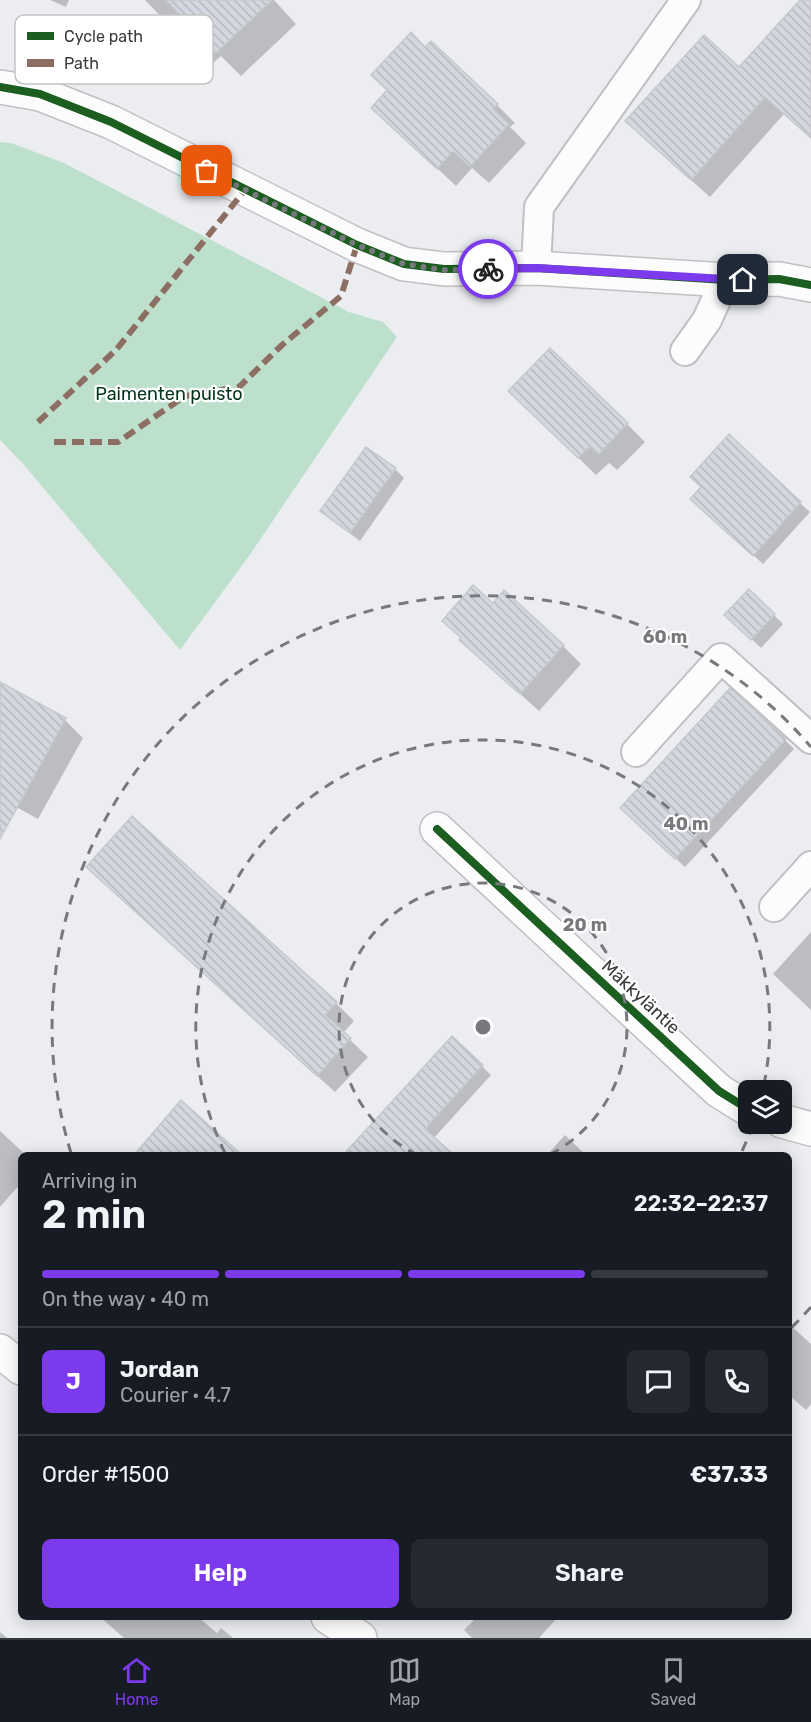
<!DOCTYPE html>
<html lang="en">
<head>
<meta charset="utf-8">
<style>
  body { margin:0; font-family:Rubik,sans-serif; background:#242831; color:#f1f3f6; height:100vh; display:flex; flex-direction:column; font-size:22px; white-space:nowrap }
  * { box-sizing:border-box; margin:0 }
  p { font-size:20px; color:#9ea1a6 }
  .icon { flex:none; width:33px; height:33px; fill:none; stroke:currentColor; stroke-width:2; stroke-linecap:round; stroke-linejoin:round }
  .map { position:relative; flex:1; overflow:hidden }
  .panel { position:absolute; left:18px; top:1152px; width:774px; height:468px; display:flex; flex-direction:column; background:#171b24; border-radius:9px; box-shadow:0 3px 15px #0003 }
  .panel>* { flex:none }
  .tools { position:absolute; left:738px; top:1080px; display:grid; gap:12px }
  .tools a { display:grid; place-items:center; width:54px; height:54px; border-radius:9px; background:#171b24; box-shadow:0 3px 15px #0003; font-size:30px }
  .pin { position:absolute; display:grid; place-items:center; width:51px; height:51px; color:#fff; margin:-26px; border-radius:12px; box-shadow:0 3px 9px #0006 }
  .courier { position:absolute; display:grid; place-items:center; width:60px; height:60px; margin:-30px; border:4px solid #7c3aed; border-radius:50%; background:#fff; color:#222; box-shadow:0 2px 8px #0007 }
  .overview em { font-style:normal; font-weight:600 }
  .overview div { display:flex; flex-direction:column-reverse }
  .overview { display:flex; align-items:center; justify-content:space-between; height:102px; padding:0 24px }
  h1 { font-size:39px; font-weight:600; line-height:45px }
  .bar { display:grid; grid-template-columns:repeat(4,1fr); gap:9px 6px; align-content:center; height:72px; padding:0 24px }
  .bar i { height:8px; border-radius:4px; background:#363941 }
  .bar .active { background:#7c3aed }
  .bar p { grid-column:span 4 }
  .line { display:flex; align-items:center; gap:15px; padding:0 24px; border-top:2px solid #363941 }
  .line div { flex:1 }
  .round { display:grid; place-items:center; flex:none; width:63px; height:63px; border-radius:9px; background:#242831 }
  .primary-button { display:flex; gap:12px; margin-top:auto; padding:12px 24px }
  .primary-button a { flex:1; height:69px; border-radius:9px; background:#7c3aed; color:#fff; font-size:24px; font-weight:600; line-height:69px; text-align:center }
  .primary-button a+a { background:#242831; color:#f1f3f6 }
  .dock { display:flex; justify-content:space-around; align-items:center; height:84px; border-top:2px solid #363941; background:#171b24; font-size:16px; color:#9ea1a6 }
  .dock a { display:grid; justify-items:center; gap:3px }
  .dock .active { color:#7c3aed }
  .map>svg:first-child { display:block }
  .green { fill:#bde0cc }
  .shadow { fill:#0003 }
  .building { fill:url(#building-back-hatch); stroke:#c7c8cc; stroke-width:1.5 }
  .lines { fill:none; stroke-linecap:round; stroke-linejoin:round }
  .lane-casing { stroke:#bfc0c3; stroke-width:32 }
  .street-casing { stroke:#bfc0c3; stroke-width:36 }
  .lane { stroke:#fcfcfd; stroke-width:28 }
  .street { stroke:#fcfcfd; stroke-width:33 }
  .quiet { stroke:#8d6e63; stroke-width:6; stroke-dasharray:12 6; stroke-linecap:butt }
  .cycleway-casing { stroke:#fff; stroke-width:11 }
  .cycleway { stroke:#1b5e20; stroke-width:8 }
  .done { stroke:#78797d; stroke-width:6; stroke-dasharray:0 10.8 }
  .route { stroke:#7c3aed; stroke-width:8 }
  .ring { fill:none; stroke:#78797d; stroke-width:3; stroke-dasharray:10 8 }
  .labels { text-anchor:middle; stroke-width:4.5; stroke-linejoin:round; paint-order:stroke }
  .park-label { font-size:18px; fill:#00341b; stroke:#fff }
  .street-label { font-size:18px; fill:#3a3b3e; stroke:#fff }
  .key { fill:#fff; stroke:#c4c4c5; stroke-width:1.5 }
  .key-label { font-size:16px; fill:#3a3b3e }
  .centre { fill:#78797d; stroke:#fff; stroke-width:3 }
  .ring-label { font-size:18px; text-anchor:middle; font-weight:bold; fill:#78797d; stroke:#fff; stroke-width:4.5; stroke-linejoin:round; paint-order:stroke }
</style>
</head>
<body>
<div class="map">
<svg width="811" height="1638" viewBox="0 0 811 1638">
  <defs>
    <pattern id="building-back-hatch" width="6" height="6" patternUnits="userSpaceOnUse" patternTransform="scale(1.5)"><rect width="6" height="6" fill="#d5d7e0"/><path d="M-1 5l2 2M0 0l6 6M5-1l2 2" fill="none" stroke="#b8b9c1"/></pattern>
  </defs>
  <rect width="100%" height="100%" fill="#ecedf1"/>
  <!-- green -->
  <path class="green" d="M0 142 11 143 64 163 349 312 383 322 397 337 249 556 180 650 24 465 0 440Z"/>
  <!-- shadow -->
  <g class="shadow">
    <path d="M50 0H69L66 7Z"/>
    <path d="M145 0H274L296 24 241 76 221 56 209 67Z"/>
    <path d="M802 0H811V138L784 114 710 197 645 139 739 69Z"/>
    <path d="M497 105 515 123 510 127 526 143 489 183 472 168 456 186 391 125Z"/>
    <path d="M528 409 627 424 645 442 617 470 609 463 596 475Z"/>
    <path d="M395 469 404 478 360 541 332 520 322 511Z"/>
    <path d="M800 503 810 512 763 564 702 508Z"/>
    <path d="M749 591 783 624 761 648 726 615Z"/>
    <path d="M493 605 563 646 581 664 539 711 479 657 462 639Z"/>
    <path d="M0 684 65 720 83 738 38 819 0 798Z"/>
    <path d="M785 740 794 749 685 867 631 817Z"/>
    <path d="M106 885 336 1003 354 1021 343 1033 368 1057 335 1092Z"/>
    <path d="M811 932V1010L773 974Z"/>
    <path d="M452 1038 491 1075 433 1139 451 1155H358Z"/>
    <path d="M0 1131 26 1155H21V1183L0 1207Z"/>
    <path d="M565 1135 586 1155H547Z"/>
    <path d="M789 1324 811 1344V1404L806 1410 789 1395Z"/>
    <path d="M100 1617H198L217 1633 221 1628 233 1638H124Z"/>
    <path d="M477 1617H558L539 1638H472L464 1630Z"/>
    <path d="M0 1632 7 1638H0Z"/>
  </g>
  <!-- building -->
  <g class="building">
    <path d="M166 0H272L216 53Z"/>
    <path d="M800 0H811V138L765 97 691 180 625 121 704 35 739 67Z"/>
    <path d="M411 32 425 47 431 41 498 104 493 109 509 124 470 167 453 151 437 169 371 108 387 90 371 75Z"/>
    <path d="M550 348 628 423 599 454 590 446 578 458 508 391Z"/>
    <path d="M729 434 801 502 753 556 690 499 701 487 690 477Z"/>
    <path d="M366 447 396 468 350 533 320 511Z"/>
    <path d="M473 585 493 603 504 590 564 645 520 694 459 640 461 638 442 621Z"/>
    <path d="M749 589 775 614 751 640 724 615Z"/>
    <path d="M0 682 66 718 0 839Z"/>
    <path d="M730 688 786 739 675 859 620 808Z"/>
    <path d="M132 816 337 1002 325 1015 351 1038 317 1076 86 867Z"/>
    <path d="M452 1036 483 1065 425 1129 454 1155H343Z"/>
    <path d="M181 1100 242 1155H134Z"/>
  </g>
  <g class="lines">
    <!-- lane casing -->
    <g class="lane-casing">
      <g id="lane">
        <path d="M536 268 539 207 686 0"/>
        <path d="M685 351 707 320 725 280"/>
        <path d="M636 752 721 658 811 739"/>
        <path d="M774 907 811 866"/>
      </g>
    </g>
    <!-- street casing -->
    <g class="street-casing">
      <g id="street">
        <path d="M0 87 40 94 111 122 357 245 404 264 444 269 536 268 725 280 779 279 811 285"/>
        <path d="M437 829 719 1091 748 1109"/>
        <path d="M782 1121 811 1129"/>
        <path d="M0 1351 21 1368"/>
        <path d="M328 1617 360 1638"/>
      </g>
    </g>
    <!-- lane -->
    <use href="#lane" class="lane"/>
    <!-- street -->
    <use href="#street" class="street"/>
    <!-- quiet -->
    <g class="quiet">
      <path d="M38 422 116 350 245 190"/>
      <path d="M54 442H118L185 396 239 387 282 345 341 296 357 245"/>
    </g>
    <!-- cycleway casing -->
    <g class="cycleway-casing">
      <g id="cycleway">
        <path d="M0 87 40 94 111 122 357 245 404 264 444 269 536 268 725 280 779 279 811 285"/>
        <path d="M437 829 719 1091 748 1109"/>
      </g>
    </g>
    <!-- cycleway -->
    <use href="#cycleway" class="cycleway"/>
  </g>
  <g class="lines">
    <!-- done -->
    <path class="done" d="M207 171 357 245 404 264 444 270 488 269"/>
    <!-- route -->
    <path class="route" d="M488 269 536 268 743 280"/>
  </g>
  <!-- distance rings -->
  <g class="ring">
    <path d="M417 1155A144 144 0 1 1 549 1155"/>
    <path d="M753 1125A287 287 0 0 1 741 1153M225 1153A287 287 0 1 1 763 1089"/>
    <path d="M811 1307A431 431 0 0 1 790 1329M71 1153A431 431 0 0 1 811 747"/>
  </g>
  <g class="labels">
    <!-- park labels -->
    <g class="park-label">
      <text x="169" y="400">Paimenten puisto</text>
    </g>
    <!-- street labels -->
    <g class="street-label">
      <text transform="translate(641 997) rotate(43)" y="6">Mäkkyläntie</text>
    </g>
  </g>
  <!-- legend -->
  <rect x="15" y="15" width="198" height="69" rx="9" class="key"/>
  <rect x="27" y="32" width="27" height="8" fill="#1b5e20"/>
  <rect x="27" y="59" width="27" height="8" fill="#8d6e63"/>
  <g class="key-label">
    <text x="64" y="42">Cycle path</text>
    <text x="64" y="69">Path</text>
  </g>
  <circle cx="483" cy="1027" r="9" class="centre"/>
  <g class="ring-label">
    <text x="665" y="643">60 m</text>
    <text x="686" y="830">40 m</text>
    <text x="585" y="931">20 m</text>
  </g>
</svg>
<div class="tools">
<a><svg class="icon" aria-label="layers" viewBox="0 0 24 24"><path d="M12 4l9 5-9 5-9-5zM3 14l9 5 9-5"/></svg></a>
</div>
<div class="pin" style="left:207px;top:171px;background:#ea580c"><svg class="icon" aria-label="bag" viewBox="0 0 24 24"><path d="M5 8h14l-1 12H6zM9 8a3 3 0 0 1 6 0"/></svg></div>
<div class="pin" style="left:743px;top:280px;background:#1f2937"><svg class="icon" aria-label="home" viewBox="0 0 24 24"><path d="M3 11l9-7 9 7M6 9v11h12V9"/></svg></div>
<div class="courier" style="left:488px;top:269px"><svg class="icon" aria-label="bike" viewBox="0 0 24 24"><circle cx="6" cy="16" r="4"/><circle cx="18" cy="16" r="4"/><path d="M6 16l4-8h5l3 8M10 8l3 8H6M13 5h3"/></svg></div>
<section class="panel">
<div class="overview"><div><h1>2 min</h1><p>Arriving in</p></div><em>22:32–22:37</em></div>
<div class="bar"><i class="active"></i><i class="active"></i><i class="active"></i><i></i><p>On the way · 40 m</p></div>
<div class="line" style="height:108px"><b class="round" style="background:#7c3aed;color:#fff">J</b><div><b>Jordan</b><p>Courier · 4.7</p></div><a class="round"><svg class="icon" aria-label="chat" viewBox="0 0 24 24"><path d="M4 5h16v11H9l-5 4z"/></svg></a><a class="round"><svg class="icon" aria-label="phone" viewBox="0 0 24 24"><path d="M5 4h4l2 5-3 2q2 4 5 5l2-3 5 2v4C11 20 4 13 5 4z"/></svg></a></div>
<div class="line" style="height:78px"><div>Order #1500</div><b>€37.33</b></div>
<div class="primary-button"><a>Help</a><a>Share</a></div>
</section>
</div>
<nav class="dock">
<a class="active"><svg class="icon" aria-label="home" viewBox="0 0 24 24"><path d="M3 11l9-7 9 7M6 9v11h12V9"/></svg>Home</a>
<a><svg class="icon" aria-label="map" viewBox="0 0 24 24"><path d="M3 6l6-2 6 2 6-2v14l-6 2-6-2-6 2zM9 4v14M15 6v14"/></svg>Map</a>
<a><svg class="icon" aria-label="saved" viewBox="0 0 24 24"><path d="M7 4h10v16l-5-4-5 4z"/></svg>Saved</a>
</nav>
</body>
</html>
